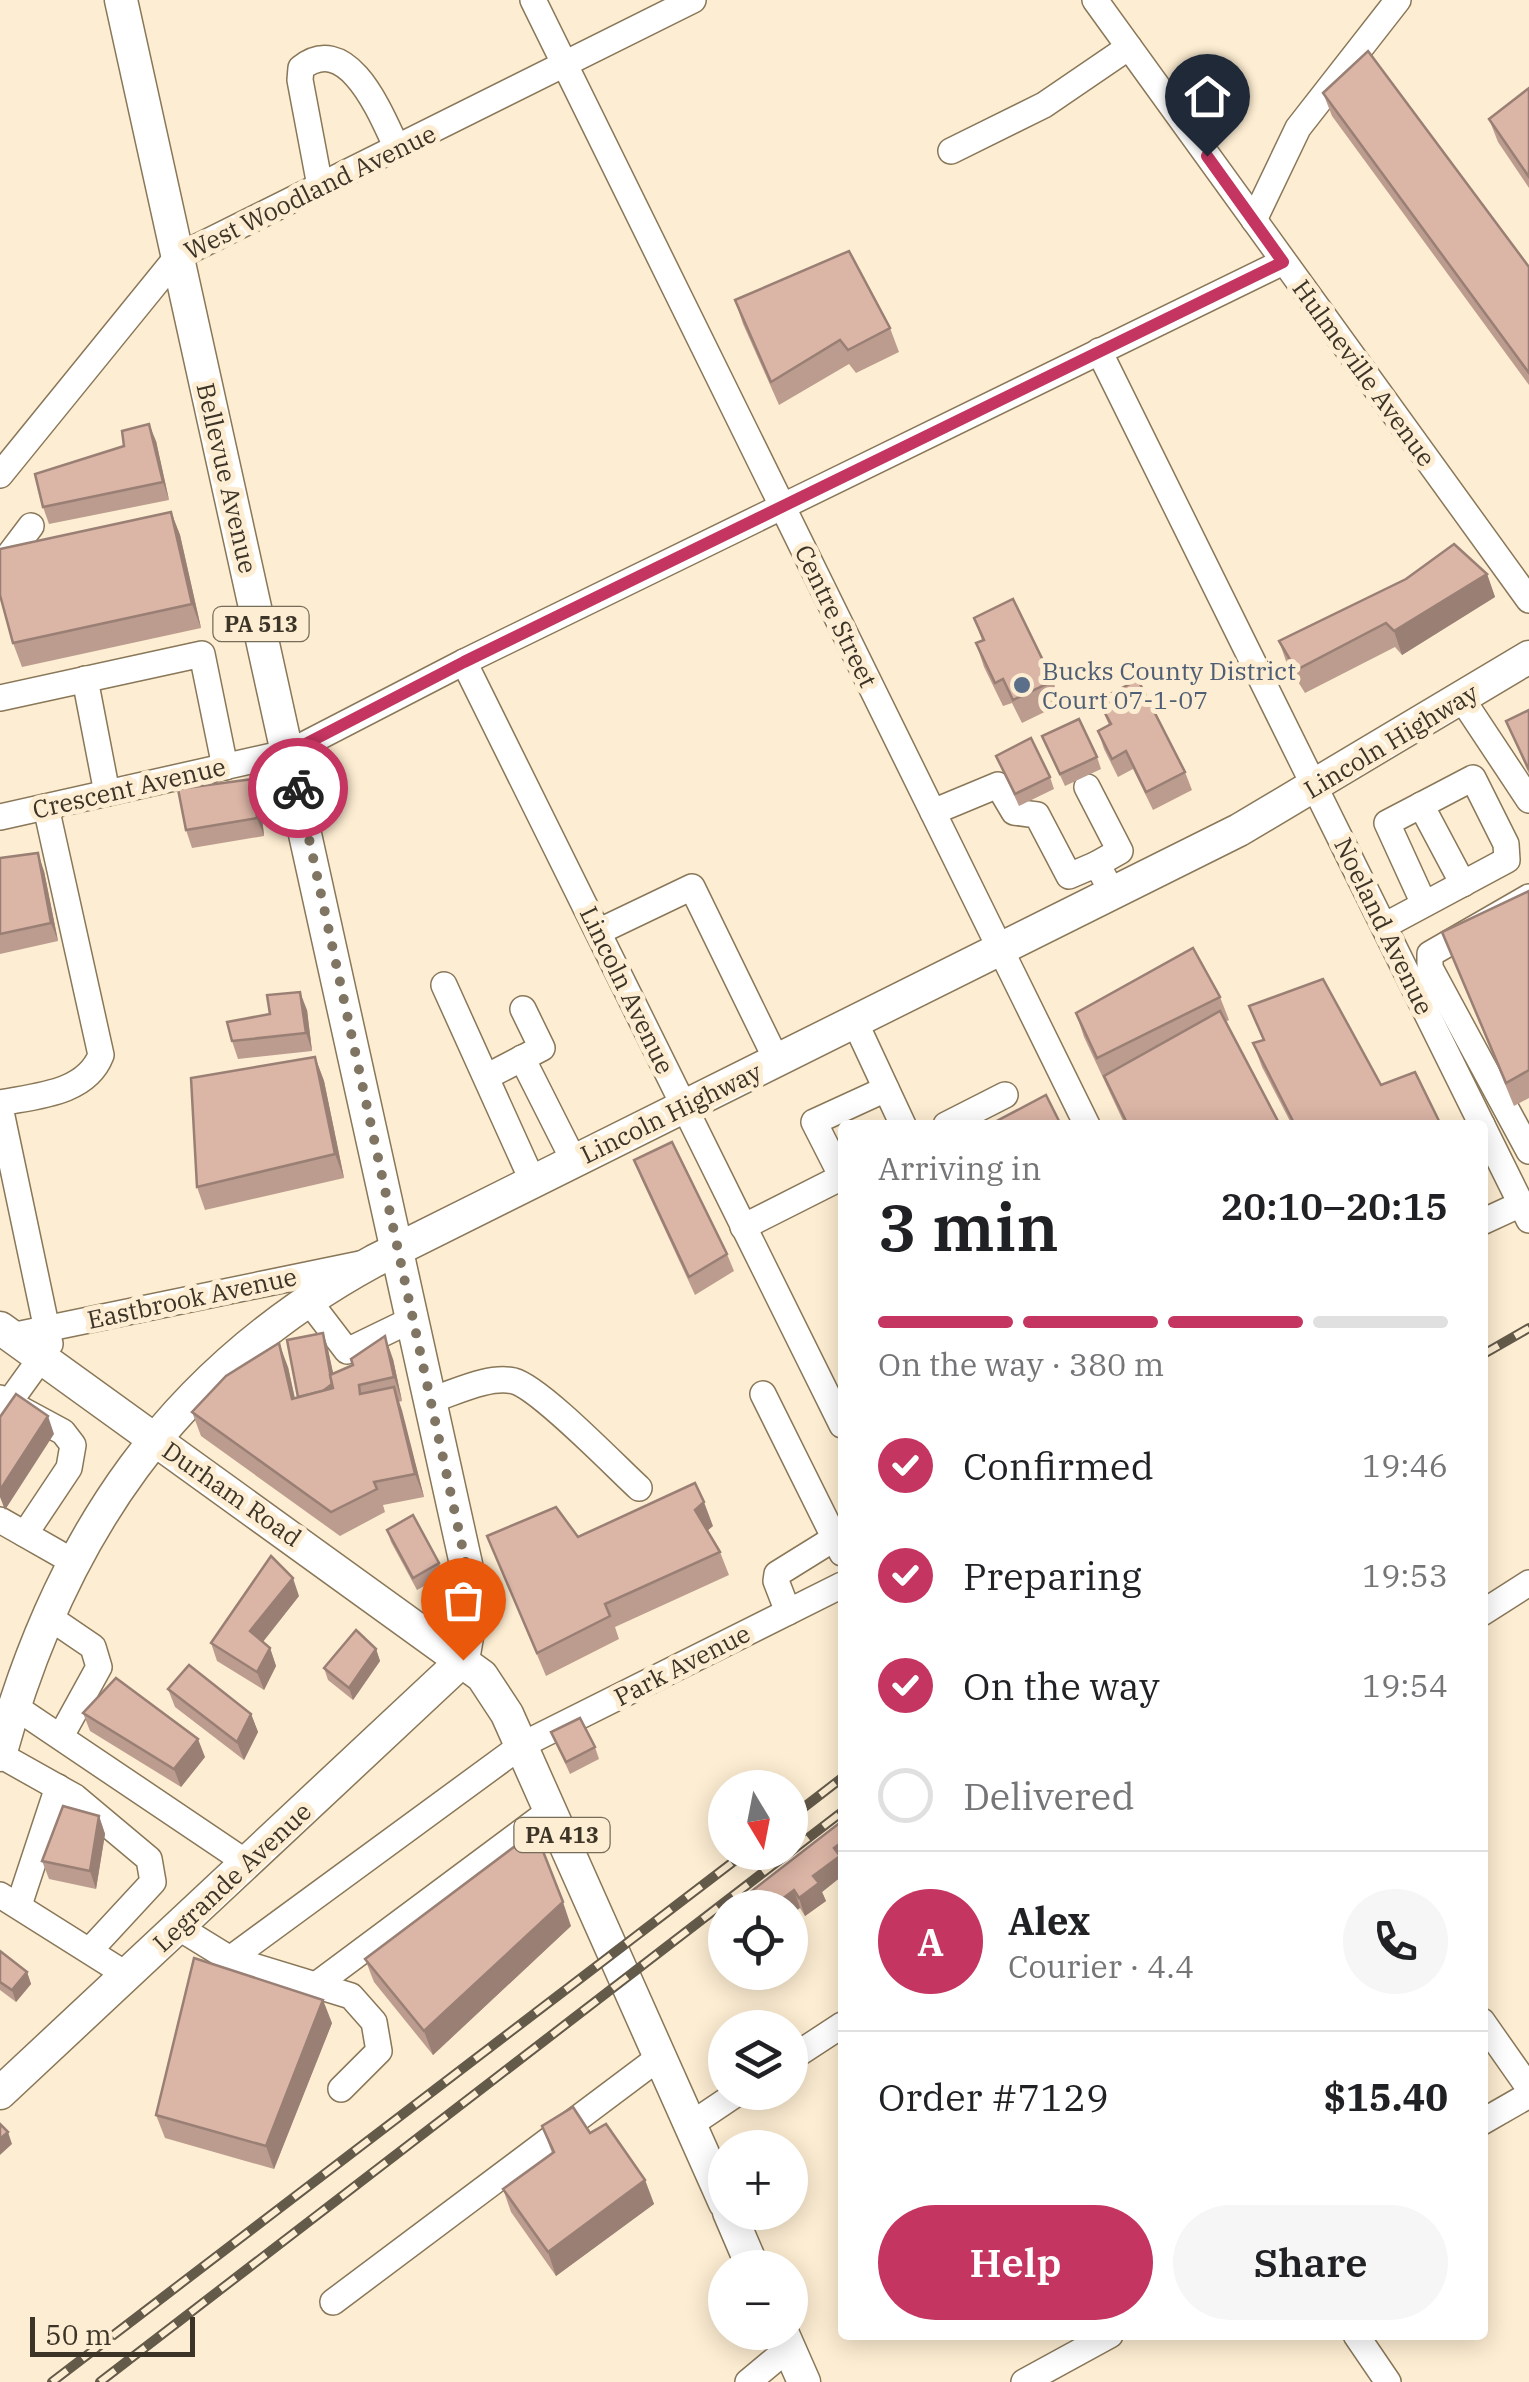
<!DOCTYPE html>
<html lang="en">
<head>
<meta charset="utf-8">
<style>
  body { margin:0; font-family:"IBM Plex Serif",serif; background:#f6f6f6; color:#202124; height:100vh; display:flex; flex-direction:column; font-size:38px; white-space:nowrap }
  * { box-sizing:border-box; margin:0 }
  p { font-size:32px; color:#757577 }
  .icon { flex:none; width:55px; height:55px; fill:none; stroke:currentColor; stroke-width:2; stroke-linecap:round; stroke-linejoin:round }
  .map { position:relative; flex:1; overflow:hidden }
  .details { position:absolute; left:838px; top:1120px; width:650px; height:1220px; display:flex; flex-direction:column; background:#fff; border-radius:10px; box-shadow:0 5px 25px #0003 }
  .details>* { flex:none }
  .needle { width:65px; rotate:170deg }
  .tools { position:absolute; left:708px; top:1770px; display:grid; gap:20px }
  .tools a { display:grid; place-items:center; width:100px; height:100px; border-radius:50%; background:#fff; box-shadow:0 5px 25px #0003; font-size:50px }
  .scale { position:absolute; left:30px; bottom:25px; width:165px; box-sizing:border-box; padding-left:10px; border:5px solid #3c3427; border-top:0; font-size:28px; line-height:35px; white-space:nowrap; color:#3c3427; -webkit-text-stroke:8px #fdedd2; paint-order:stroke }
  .pin { position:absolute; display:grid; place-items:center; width:85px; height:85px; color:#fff; margin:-102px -42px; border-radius:50% 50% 50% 0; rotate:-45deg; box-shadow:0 0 10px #0007 }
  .pin .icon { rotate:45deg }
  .courier { position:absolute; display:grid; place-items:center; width:100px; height:100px; margin:-50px; border:8px solid #c43561; border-radius:50%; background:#fff; color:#222; box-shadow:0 2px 12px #0007 }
  .headline em { font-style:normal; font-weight:600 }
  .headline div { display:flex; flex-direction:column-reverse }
  .headline { display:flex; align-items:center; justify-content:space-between; height:170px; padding:0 40px }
  h1 { font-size:65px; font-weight:600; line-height:75px }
  .bar { display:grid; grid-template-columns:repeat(4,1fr); gap:15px 10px; align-content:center; height:120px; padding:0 40px }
  .bar i { height:12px; border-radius:8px; background:#e0e0e0 }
  .bar .active { background:#c43561 }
  .bar p { grid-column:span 4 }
  .line { display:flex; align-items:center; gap:25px; padding:0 40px; border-top:2px solid #e0e0e0 }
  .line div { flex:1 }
  .round { display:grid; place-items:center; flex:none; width:105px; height:105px; border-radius:52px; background:#f6f6f6 }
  ol { padding:0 40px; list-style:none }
  li { display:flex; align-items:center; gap:30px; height:110px }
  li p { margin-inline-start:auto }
  li .icon { padding:10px; border-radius:50%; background:#c43561; color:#fff; stroke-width:4 }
  li:last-child { color:#757577 }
  li i { width:55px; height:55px; border:5px solid #e0e0e0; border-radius:50% }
  .button { display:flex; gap:20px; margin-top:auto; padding:20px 40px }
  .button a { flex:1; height:115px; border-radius:60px; background:#c43561; color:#fff; font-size:40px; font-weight:600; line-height:115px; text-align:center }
  .button a+a { background:#f6f6f6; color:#202124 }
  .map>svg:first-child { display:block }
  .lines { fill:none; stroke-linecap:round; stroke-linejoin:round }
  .minor-casing { stroke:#897758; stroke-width:28 }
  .major-casing { stroke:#897758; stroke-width:35 }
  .minor { stroke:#fff; stroke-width:25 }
  .major { stroke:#fff; stroke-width:32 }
  .rail-casing { stroke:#645a4a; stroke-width:10 }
  .rail { stroke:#fdedd2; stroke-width:6; stroke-dasharray:19; stroke-linecap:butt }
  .wall { fill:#bc9c8f }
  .shaded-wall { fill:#997f74 }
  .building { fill:#dbb5a6; stroke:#997f74; stroke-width:2.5 }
  .done { stroke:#807563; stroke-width:10; stroke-dasharray:0 18 }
  .route { stroke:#c43561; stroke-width:12 }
  .service-dot { fill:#5c6f8a; stroke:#fdedd2; stroke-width:4 }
  .labels { text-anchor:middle; stroke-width:10; stroke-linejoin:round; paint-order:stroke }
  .shield { fill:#fdedd2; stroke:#766c5a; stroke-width:2.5 }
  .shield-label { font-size:22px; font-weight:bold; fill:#3c3427 }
  .street-label { font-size:25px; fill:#3c3427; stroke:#fdedd2 }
  .service-label { font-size:25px; fill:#4e5e75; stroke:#fdedd2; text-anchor:start }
</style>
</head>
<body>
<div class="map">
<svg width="1529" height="2382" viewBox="0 0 1529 2382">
  <rect width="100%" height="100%" fill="#fdedd2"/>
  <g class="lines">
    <!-- minor casing -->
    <g class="minor-casing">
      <g id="minor">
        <path d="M533 0 1087 1125"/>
        <path d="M1095 0 1529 600"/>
        <path d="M951 151 1044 105 1129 47"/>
        <path d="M320 186 300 80 301 68C349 30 382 117 397 148"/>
        <path d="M1254 220 1298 128 1398 0"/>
        <path d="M1099 351 1482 1125"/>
        <path d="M0 475 177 257 693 0"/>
        <path d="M0 567 31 526"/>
        <path d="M464 662 842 1425"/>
        <path d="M85 679 107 793"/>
        <path d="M0 698 202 654 225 767"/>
        <path d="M1462 699 1529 800"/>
        <path d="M1087 787 1120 851 1097 864"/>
        <path d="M1421 805 1463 884"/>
        <path d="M933 812 998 785 1014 812 1037 815 1069 876 1097 864 1113 894"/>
        <path d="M0 817 290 752 464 662 1283 262"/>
        <path d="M1529 897 1430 954V968L1529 1151"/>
        <path d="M1384 926C1425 904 1466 882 1507 860L1506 844 1473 778 1387 823 1424 904"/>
        <path d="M600 931 692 887 777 1061"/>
        <path d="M444 985 533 1182"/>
        <path d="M855 1022 903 1125"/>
        <path d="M522 1058 574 1161"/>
        <path d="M488 1076 542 1048 523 1009"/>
        <path d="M0 1103C35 1096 86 1094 101 1055L46 807"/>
        <path d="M0 1107 50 1344"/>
        <path d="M946 1125 1005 1095"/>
        <path d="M1482 1125 1529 1220"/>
        <path d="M842 1177 814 1122 886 1089"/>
        <path d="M1482 1222 1521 1204"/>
        <path d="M743 1227 842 1177"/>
        <path d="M308 1300 347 1351 413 1319"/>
        <path d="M11 1336 360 1264"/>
        <path d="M763 1394 842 1553"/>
        <path d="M0 1398 63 1432 73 1445 69 1468 25 1534"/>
        <path d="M431 1400C454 1393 489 1375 514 1381 540 1388 615 1466 639 1488"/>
        <path d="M0 1415 41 1358"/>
        <path d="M0 1520 72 1561"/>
        <path d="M788 1612 776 1581 777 1574 835 1538"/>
        <path d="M1482 1613 1529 1583"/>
        <path d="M46 1615 93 1647 99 1667 61 1736"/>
        <path d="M14 1706 247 1863"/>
        <path d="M0 1755 75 1797 149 1859 153 1882 91 1949"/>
        <path d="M0 1895 127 1975"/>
        <path d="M19 1905 58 1787"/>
        <path d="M178 1927 230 1959 351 1996 374 2022 379 2051 341 2089"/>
        <path d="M230 1959 522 1745 842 1585"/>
        <path d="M316 1985 551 1810"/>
        <path d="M1482 2021 1529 2088"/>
        <path d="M790 2059 842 2025"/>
        <path d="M1482 2122 1529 2095"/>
        <path d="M690 2125 739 2092"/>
        <path d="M333 2302 661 2056"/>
        <path d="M1356 2335 1388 2382"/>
        <path d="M748 2382 789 2348"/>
        <path d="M1024 2382 1110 2335"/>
      </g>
    </g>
    <!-- major casing -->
    <g class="major-casing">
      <g id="major">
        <path d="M121 0 466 1564 471 1614 463 1660"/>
        <path d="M0 1328 482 1676 507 1714 725 2203"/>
        <path d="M0 1755C60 1536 172 1371 374 1261L1239 830 1529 657"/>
        <path d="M0 2093 463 1660"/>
        <path d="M729 2212 753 2268"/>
        <path d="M782 2332 804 2382"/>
      </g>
    </g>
    <!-- minor -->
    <use href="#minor" class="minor"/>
    <!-- major -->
    <use href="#major" class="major"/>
    <!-- rail casing -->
    <g class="rail-casing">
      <g id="rail">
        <path d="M1482 1355 1529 1328"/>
        <path d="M790 1818 842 1778"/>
        <path d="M52 2382 746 1852"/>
        <path d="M100 2382 842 1812"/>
      </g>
    </g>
    <!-- rail -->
    <use href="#rail" class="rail"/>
  </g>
  <!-- wall -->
  <g class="wall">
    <path d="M1529 88V188L1498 142 1489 119Z"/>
    <path d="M1323 93 1529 267V385L1332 116Z"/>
    <path d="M735 300 890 328 899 352 856 373 849 364 779 405 743 324Z"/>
    <path d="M156 441 169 500 49 524 43 507Z"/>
    <path d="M171 512 180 535 201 628 22 667 13 643Z"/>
    <path d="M1487 574 1495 597 1402 655 1395 647 1305 693 1287 664 1279 641Z"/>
    <path d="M974 618 1053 681 1061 704 1022 723 1012 703 1003 706 984 667 976 643 982 640Z"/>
    <path d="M1098 700 1185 772 1192 790 1153 810 1133 769 1118 777 1104 749 1098 731 1109 725Z"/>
    <path d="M1529 710V774L1506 721Z"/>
    <path d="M1042 736 1097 757 1101 769 1065 786Z"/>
    <path d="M996 756 1050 777 1054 789 1019 806Z"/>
    <path d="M260 797 264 836 192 848 186 830Z"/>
    <path d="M0 858 44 871 58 941 0 954Z"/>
    <path d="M1529 891V1098L1514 1106 1442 932Z"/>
    <path d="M1220 997 1229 1020 1225 1022 1280 1125H1125L1084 1037 1076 1013Z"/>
    <path d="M1249 1006 1381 1085 1441 1125H1292L1262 1067 1253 1043 1263 1040Z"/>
    <path d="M307 1010 312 1051 238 1059 232 1041 270 1014Z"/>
    <path d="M315 1057 324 1081 344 1178 205 1210 197 1187Z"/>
    <path d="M634 1160 727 1254 734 1271 695 1295 641 1178Z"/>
    <path d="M323 1333 327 1345 333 1374 393 1359 402 1401 399 1402 424 1497 383 1505 385 1512 340 1536 201 1436 192 1412 288 1367 295 1398 298 1397Z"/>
    <path d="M713 1526 707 1531 720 1552 729 1575 615 1627 619 1639 546 1676 487 1536 578 1537Z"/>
    <path d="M387 1530 439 1563 444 1575 417 1590 391 1542Z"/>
    <path d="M299 1596 263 1642 270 1648 276 1666 264 1690 217 1661 211 1643Z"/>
    <path d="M376 1649 380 1661 353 1700 328 1680 324 1668Z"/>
    <path d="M168 1689 251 1714 258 1732 244 1760 175 1707Z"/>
    <path d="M83 1713 205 1757 181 1787 90 1731Z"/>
    <path d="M551 1732 595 1747 599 1759 570 1774Z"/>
    <path d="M99 1816 105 1834 96 1889 49 1879 42 1861Z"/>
    <path d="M842 1821V1876L822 1892 826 1901 805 1916 800 1908H748L744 1897Z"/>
    <path d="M571 1926 433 2055 374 1982 365 1959Z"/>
    <path d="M0 1951 27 1972 31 1984 16 2002 0 1990Z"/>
    <path d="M332 2023 274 2169 165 2138 156 2115Z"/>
    <path d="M542 2126 590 2133 645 2180 654 2204 556 2276 511 2212 503 2189 552 2153Z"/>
  </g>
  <!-- shaded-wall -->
  <g class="shaded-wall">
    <path d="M149 424 156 441 169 500 163 482Z"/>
    <path d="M171 512 180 535 201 628 192 604Z"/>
    <path d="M1487 574 1495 597 1402 655 1394 631Z"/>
    <path d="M253 779 260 797 264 836 257 818Z"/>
    <path d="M38 853 44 871 58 941 51 923Z"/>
    <path d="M300 992 307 1010 312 1051 306 1033Z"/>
    <path d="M315 1057 324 1081 344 1178 335 1154Z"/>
    <path d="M323 1333 327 1345 338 1395 312 1399Z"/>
    <path d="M385 1336 393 1359 402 1401 394 1377Z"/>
    <path d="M279 1343 288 1367 300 1423 292 1399Z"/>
    <path d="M394 1387 402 1410 424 1497 415 1474Z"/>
    <path d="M48 1416 54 1434 5 1510 0 1497V1490Z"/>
    <path d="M704 1502 713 1526 703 1534 695 1510Z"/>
    <path d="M293 1578 299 1596 257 1649 250 1631Z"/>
    <path d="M270 1648 276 1666 264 1690 257 1672Z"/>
    <path d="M376 1649 380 1661 353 1700 349 1688Z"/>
    <path d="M251 1714 258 1732 244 1760 237 1742Z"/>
    <path d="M198 1739 205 1757 181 1787 174 1769Z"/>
    <path d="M99 1816 105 1834 96 1889 90 1871Z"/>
    <path d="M842 1842V1876L822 1892 826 1901 805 1916 799 1898 834 1848Z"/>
    <path d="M794 1890 800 1908 790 1915V1908H770Z"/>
    <path d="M563 1902 571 1926 433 2055 424 2031Z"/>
    <path d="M27 1972 31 1984 16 2002 12 1990Z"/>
    <path d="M323 2000 332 2023 274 2169 266 2146Z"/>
    <path d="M8 2132 12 2144 0 2155V2139Z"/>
    <path d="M645 2180 654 2204 556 2276 548 2252Z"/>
  </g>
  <!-- building -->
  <g class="building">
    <path d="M1368 51 1529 267V373L1323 93Z"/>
    <path d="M1529 88V177L1489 119Z"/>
    <path d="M849 251 890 328 848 350 840 340 771 382 735 300Z"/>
    <path d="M149 424 163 482 43 507 35 474 124 446 122 431Z"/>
    <path d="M171 512 192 604 13 643 0 595V549Z"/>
    <path d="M1454 544 1487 574 1394 631 1386 623 1296 670 1279 641 1406 579Z"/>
    <path d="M1013 599 1053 681 1013 700 1003 679 995 683 976 643 984 640 974 618Z"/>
    <path d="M1138 680 1185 772 1146 792 1126 751 1112 759 1098 731 1111 724 1098 700Z"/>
    <path d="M1529 710V770L1506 721Z"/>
    <path d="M1079 719 1097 757 1060 774 1042 736Z"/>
    <path d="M1031 738 1050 777 1015 794 996 756Z"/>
    <path d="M253 779 257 818 186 830 178 789Z"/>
    <path d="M38 853 51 923 0 934V858Z"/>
    <path d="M1529 891V1070L1506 1083 1442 932Z"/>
    <path d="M1193 948 1220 997 1097 1058 1076 1013Z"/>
    <path d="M1323 979 1381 1085 1415 1072 1441 1125H1295L1253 1043 1264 1040 1249 1006Z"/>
    <path d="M300 992 306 1033 232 1041 227 1022 270 1014 267 995Z"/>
    <path d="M1220 1011 1280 1125H1128L1104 1076Z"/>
    <path d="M315 1057 335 1154 197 1187 191 1078Z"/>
    <path d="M1046 1095 1061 1125H989Z"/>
    <path d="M672 1142 727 1254 689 1277 634 1160Z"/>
    <path d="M323 1333 332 1384 323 1391 298 1397 287 1340Z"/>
    <path d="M385 1336 394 1377 359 1385 360 1394 394 1387 415 1474 374 1482 377 1489 331 1512 192 1412 226 1376 279 1343 292 1399 333 1388 330 1375 353 1365 351 1359Z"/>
    <path d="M16 1394 48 1416 0 1490V1417Z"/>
    <path d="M695 1483 704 1502 695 1510 720 1552 605 1604 610 1616 537 1653 487 1536 556 1507 578 1537Z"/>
    <path d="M413 1515 439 1563 413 1578 387 1530Z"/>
    <path d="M271 1556 293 1578 250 1631 270 1648 257 1672 211 1643Z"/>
    <path d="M356 1630 376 1649 349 1688 324 1668Z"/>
    <path d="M189 1665 251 1714 237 1742 168 1689Z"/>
    <path d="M116 1678 198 1739 174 1769 83 1713Z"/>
    <path d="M580 1718 595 1747 566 1762 551 1732Z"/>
    <path d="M63 1806 99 1816 90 1871 42 1861Z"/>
    <path d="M842 1821V1842L834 1848 840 1856 813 1876 819 1883 799 1898 794 1890 770 1908H766L763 1903 756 1908H752L744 1897Z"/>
    <path d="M535 1831 563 1902 424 2031 365 1959Z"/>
    <path d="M0 1951 27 1972 12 1990 0 1982Z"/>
    <path d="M194 1958 323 2000 266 2146 156 2115Z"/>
    <path d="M573 2107 590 2133 606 2124 645 2180 548 2252 503 2189 554 2152 542 2126Z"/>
    <path d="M0 2124 8 2132 0 2139Z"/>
  </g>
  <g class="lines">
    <!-- done -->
    <path class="done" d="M298 788 466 1564 471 1614 463 1660"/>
    <!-- route -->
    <path class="route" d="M298 788 290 752 464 662 1283 262 1207 156"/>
  </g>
  <!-- markers -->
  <circle class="service-dot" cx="1022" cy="685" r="10"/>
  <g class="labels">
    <!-- shield labels -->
    <g class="shield">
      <rect x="213.5" y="607" width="95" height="34" rx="8"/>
      <rect x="514.5" y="1818" width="95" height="34" rx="8"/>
    </g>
    <g class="shield-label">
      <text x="261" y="632">PA 513</text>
      <text x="562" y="1843">PA 413</text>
    </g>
    <!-- street labels -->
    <g class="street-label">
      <text transform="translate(310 192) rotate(-26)" y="9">West Woodland Avenue</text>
      <text transform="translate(1364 373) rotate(54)" y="9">Hulmeville Avenue</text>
      <text transform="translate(227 478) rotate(77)" y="9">Bellevue Avenue</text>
      <text transform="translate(836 616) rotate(64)" y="9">Centre Street</text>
      <text transform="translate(1391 741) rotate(-31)" y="9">Lincoln Highway</text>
      <text transform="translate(129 788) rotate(-13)" y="9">Crescent Avenue</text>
      <text transform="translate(1384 926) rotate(64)" y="9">Noeland Avenue</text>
      <text transform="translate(627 990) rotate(64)" y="9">Lincoln Avenue</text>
      <text transform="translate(671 1113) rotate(-26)" y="9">Lincoln Highway</text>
      <text transform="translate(192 1298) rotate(-12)" y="9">Eastbrook Avenue</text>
      <text transform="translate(232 1494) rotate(35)" y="9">Durham Road</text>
      <text transform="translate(682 1665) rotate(-27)" y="9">Park Avenue</text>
      <text transform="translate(232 1877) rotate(-43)" y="9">Legrande Avenue</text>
    </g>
    <!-- service labels -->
    <g class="service-label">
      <text x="1042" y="680">Bucks County District<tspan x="1042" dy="29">Court 07-1-07</tspan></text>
    </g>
  </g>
</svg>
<div class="tools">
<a><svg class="needle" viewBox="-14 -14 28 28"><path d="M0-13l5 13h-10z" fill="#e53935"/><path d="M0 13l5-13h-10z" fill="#757577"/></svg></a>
<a><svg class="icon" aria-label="locate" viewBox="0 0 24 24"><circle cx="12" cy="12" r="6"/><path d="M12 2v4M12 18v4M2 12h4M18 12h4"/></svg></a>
<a><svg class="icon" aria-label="layers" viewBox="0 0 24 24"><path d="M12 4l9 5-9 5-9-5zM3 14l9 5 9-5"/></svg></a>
<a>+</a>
<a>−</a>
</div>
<div class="scale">50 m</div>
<div class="pin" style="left:463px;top:1660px;background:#ea580c"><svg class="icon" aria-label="bag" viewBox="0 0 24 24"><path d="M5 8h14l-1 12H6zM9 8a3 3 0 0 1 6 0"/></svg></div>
<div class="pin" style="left:1207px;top:156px;background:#1f2937"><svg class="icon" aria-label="home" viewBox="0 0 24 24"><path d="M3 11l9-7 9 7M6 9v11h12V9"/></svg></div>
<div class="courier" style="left:298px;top:788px"><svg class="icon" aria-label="bike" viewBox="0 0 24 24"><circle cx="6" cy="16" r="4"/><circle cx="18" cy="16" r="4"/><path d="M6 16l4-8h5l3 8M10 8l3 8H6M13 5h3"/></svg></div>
<section class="details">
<div class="headline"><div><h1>3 min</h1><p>Arriving in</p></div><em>20:10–20:15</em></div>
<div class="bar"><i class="active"></i><i class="active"></i><i class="active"></i><i></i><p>On the way · 380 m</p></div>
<ol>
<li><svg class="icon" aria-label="check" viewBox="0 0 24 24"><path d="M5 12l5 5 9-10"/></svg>Confirmed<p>19:46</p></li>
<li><svg class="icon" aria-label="check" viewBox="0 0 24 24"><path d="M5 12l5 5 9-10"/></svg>Preparing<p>19:53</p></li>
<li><svg class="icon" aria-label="check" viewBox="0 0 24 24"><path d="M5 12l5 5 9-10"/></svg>On the way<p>19:54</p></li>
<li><i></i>Delivered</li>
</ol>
<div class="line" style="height:180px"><b class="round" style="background:#c43561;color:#fff">A</b><div><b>Alex</b><p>Courier · 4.4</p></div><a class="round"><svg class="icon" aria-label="phone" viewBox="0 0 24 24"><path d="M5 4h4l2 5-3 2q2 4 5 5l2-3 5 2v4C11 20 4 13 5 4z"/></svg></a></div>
<div class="line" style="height:130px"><div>Order #7129</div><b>$15.40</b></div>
<div class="button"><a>Help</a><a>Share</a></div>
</section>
</div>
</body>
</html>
